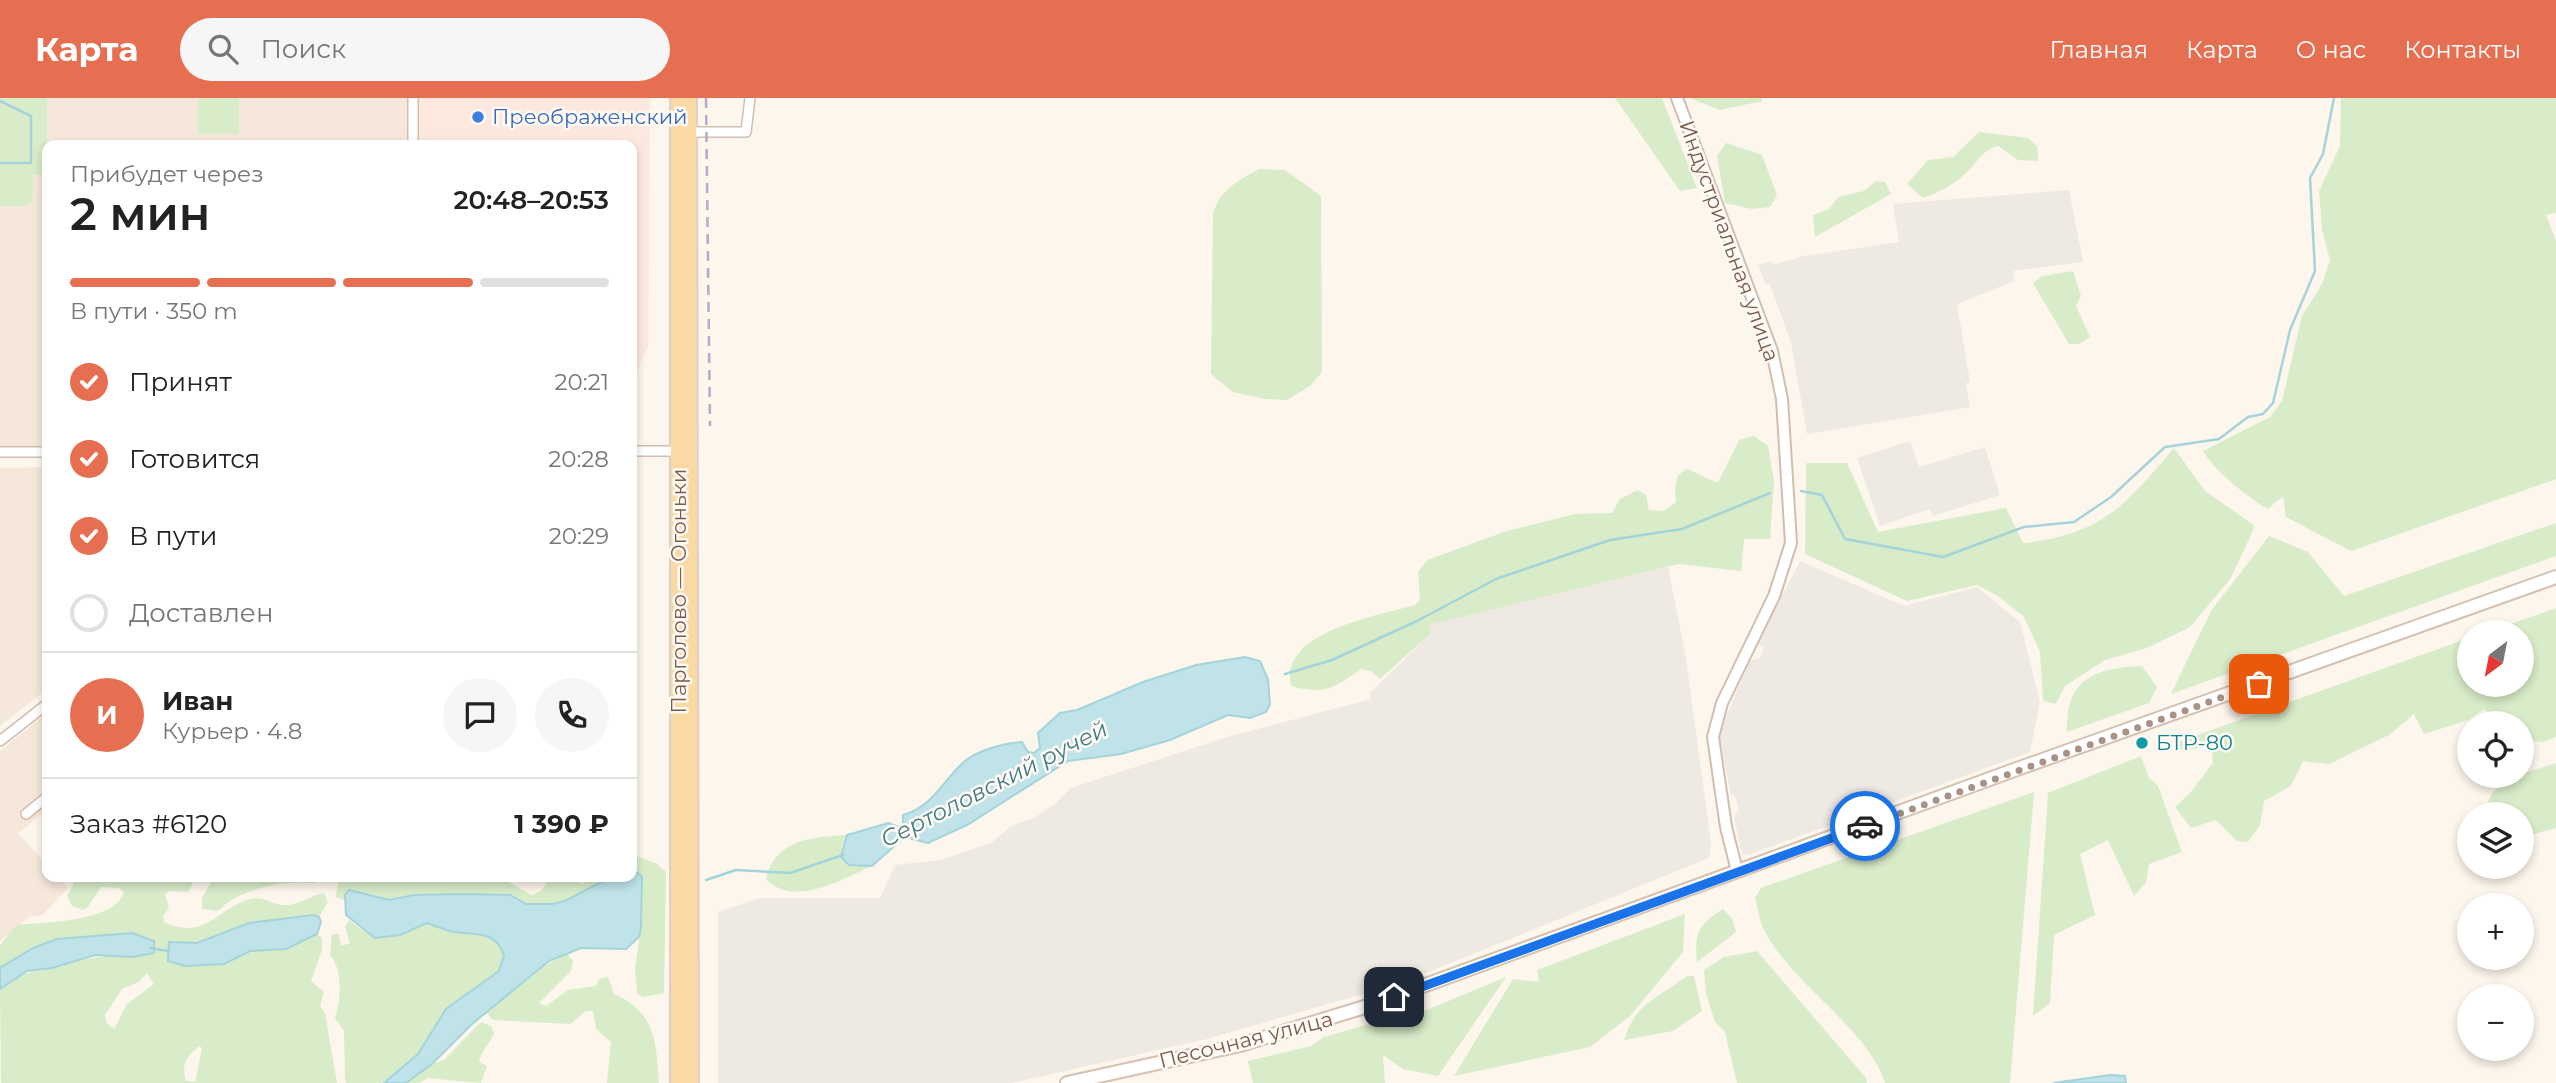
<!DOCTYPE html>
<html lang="ru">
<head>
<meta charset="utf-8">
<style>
  body { margin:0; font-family:Montserrat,sans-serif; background:#f6f6f6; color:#222; height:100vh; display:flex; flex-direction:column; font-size:26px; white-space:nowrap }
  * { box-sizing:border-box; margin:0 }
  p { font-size:23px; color:#767676 }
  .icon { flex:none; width:38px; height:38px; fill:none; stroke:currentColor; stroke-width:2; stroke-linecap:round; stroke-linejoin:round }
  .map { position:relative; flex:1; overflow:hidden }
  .details { position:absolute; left:42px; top:42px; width:595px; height:742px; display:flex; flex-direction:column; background:#fff; border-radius:14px; box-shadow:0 4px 10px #0003 }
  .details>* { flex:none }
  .needle { width:46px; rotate:212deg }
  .fabs { position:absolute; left:2457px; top:522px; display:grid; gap:14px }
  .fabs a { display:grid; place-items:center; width:77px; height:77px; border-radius:50%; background:#fff; box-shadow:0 4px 10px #0003; font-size:35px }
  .pin { position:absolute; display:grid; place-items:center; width:60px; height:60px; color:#fff; margin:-30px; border-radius:14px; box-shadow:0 4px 10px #0006 }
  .courier { position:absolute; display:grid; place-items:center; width:70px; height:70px; margin:-35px; border:5px solid #1a73e8; border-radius:50%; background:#fff; color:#222; box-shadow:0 2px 9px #0007 }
  .overview em { font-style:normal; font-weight:600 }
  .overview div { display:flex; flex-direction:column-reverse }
  .overview { display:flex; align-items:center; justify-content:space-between; height:119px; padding:0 28px }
  h1 { font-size:46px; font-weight:600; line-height:52px }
  .bar { display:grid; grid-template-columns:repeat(4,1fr); gap:10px 7px; align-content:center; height:84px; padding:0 28px }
  .bar i { height:9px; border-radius:5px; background:#e0e0e0 }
  .bar .current { background:#e76f51 }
  .bar p { grid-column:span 4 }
  .line { display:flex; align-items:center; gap:18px; padding:0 28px; border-top:2px solid #e0e0e0 }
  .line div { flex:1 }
  .round { display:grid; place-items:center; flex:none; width:74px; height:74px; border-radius:37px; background:#f6f6f6 }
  ol { padding:0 28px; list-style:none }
  li { display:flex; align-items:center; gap:21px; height:77px }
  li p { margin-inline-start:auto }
  li .icon { padding:7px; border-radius:50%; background:#e76f51; color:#fff; stroke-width:4 }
  li:last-child { color:#767676 }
  li i { width:38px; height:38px; border:4px solid #e0e0e0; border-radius:50% }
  header { display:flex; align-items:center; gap:42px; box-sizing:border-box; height:98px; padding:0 35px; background:#e76f51; color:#fff }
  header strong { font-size:33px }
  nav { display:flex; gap:38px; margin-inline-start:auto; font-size:24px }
  .search { width:490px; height:63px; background:#f6f6f6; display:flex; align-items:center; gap:18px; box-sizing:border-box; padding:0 24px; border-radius:38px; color:#767676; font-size:26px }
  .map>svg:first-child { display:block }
  .residential { fill:#f5e8da }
  .commercial { fill:#fde8e0 }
  .industrial { fill:#efe9e4 }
  .green { fill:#d8ecc9; fill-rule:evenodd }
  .water { fill:#bfe3e8; stroke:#a5d3da; stroke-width:2 }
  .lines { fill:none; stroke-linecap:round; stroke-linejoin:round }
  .stream { stroke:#a5d3da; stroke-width:2.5 }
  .minor-casing { stroke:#d1beb0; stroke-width:12 }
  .tertiary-casing { stroke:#d1beb0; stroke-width:14 }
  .secondary-casing { stroke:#d6c0b0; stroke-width:16 }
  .primary-casing { stroke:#dad1cd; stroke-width:18 }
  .minor { stroke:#fff; stroke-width:9 }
  .tertiary { stroke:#fff; stroke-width:10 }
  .secondary { stroke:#fff; stroke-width:12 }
  .primary { stroke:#fbd9a5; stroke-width:14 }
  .rail { stroke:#b9a8c9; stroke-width:2.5; stroke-dasharray:10 7; stroke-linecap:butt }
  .done { stroke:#a89285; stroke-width:7; stroke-dasharray:0 12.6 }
  .route { stroke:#1a73e8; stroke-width:9 }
  .shop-dot { fill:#3f7fe0; stroke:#fffaf3; stroke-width:2.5 }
  .culture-dot { fill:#0f9aa8; stroke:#fffaf3; stroke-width:2.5 }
  .labels { text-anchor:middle; stroke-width:5; stroke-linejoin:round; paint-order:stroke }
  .shop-label { font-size:21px; fill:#366cbe; stroke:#fffaf3; text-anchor:start }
  .street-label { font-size:21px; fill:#7a5c4d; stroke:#fffaf3 }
  .culture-label { font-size:21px; fill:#0d838f; stroke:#fffaf3; text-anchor:start }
  .water-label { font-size:23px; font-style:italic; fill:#437c86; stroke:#fffaf3 }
</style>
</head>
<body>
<header>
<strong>Карта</strong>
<div class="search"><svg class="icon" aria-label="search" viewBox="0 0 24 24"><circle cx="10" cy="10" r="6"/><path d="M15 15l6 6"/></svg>Поиск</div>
<nav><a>Главная</a><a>Карта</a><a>О нас</a><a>Контакты</a></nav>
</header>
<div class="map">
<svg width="2556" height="985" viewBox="0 0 2556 985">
  <rect width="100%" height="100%" fill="#fdf6ec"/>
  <!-- residential -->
  <g class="residential">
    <path d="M47 0H409V47H47V348L0 349V77H47Z"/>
    <path d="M47 369V591L0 628V370Z"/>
    <path d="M47 615V712L18 735 47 767V779H58L68 790 42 817 29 819 0 843V653Z"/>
  </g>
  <!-- commercial -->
  <path class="commercial" d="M416 0H650L648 249 637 273 636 346H632V47H416Z"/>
  <!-- industrial -->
  <g class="industrial">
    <path d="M2069 92 2083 164 2013 173 2014 183 1957 206 1970 284 1966 285 1970 309 1807 336 1791 245 1770 186 1766 187 1758 167 1771 163 1773 167 1804 158 1899 144 1893 106Z"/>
    <path d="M1910 343 1919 369 1985 349 2000 397 1933 418 1930 411 1880 428 1857 360Z"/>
    <path d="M1800 463 1904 508 1977 489 2020 524 2040 604 2030 654 1748 757 1742 756 1734 720 1739 711 1735 698 1731 697 1719 635 1750 563 1760 560 1764 549 1757 546Z"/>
    <path d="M1668 469 1686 560 1711 746 1709 760 1404 884 1207 941 1011 985H718V814L760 800H880L895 767 941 762 993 744 1011 728 1035 719 1056 705 1071 690 1227 639 1371 601 1370 595 1430 536 1428 527Z"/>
  </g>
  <!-- green -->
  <g class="green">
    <path d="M0 0H47V77H28L34 81 32 103 25 108H0Z"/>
    <rect x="198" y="0" width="41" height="36"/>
    <path d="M1615 0H1662L1697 90 1680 93Z"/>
    <path d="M1690 0H1762V3L1720 12Z"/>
    <path d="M2341 0H2556V115L2546 117 2556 143V381L2351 453 2286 419 2283 398 2268 411C2248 400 2215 373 2203 353L2270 319 2282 303 2302 218 2322 186 2330 162 2322 132 2319 93 2340 48Z"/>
    <path d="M1979 34 2028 40 2037 48 2038 63 2018 62 1998 48C1981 52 1977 66 1964 77 1951 88 1939 94 1923 100L1907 86 1928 62 1953 59Z"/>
    <path d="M1726 45 1762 57 1777 97 1770 109 1752 111 1725 105 1717 58Z"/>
    <path d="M1259 71 1285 72 1321 98 1322 274 1310 288 1287 302 1265 301 1233 294 1211 276 1213 116C1220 91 1238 83 1259 71Z"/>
    <path d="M1876 83 1885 84 1891 96 1815 139 1813 117 1829 111 1838 99 1864 93Z"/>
    <path d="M2073 173 2081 198 2076 208 2090 239 2079 246H2069L2033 185 2042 178Z"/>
    <path d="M1754 338 1768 348 1774 383 1770 441H1744L1741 473 1679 466 1429 527 1430 536 1380 581 1371 573 1361 571C1333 591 1325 597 1291 588 1278 534 1377 518 1415 507L1420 501 1418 474 1427 462 1507 433 1575 416 1612 415 1620 401 1638 392 1646 397 1649 412 1664 413 1676 404 1675 390 1678 377 1687 371 1718 385 1739 342Z"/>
    <path d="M2174 350 2205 393 2255 428 2231 480 2190 529 2147 550 2105 562 2065 588 2056 606 2043 603 2040 554 2024 519 1998 498 1977 487 1907 503 1805 456 1806 365H1847L1878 434 2006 410 2023 445C2101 437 2126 407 2174 350Z"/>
    <path d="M2556 425V458L2171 596 2211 513 2269 438 2308 454 2344 498Z"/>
    <path d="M2556 510V639L2544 644 2522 642V625H2501L2484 611 2468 622 2424 636 2414 616 2389 637 2329 666 2303 663 2291 688 2264 703 2260 727 2248 744 2237 743 2216 722 2191 730 2175 709 2190 695 2213 665 2211 649 2182 652 2175 645 2469 540V586H2522V534H2488Z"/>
    <path d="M2142 568 2157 589 2149 605 2067 634C2065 581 2095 570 2142 568Z"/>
    <path d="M2141 658 2149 680 2158 688 2182 754 2149 766 2146 784 2134 798 2108 742 2080 756 2095 817 2054 837 2050 905 2033 918 2048 695Z"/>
    <path d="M2556 665V730L2535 736 2522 732V716H2486C2485 682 2530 674 2556 665Z"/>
    <path d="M2034 694 2010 985H1885C1867 929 1792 887 1764 832 1759 822 1758 810 1755 800L1761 790Z"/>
    <path d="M847 737 842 748 849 767 872 768C841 782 793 810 766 781 775 741 813 739 847 737Z"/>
    <path d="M632 756 657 766 666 774 664 895 642 899 637 895 635 870 641 830 637 772 632 770Z"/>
    <path d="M77 779H196L188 794 169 793 165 797 169 809 163 819 164 824C206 843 216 811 250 801 263 798 270 805 282 807 297 809 310 797 324 795L328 804 319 819 249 825 197 845 170 844 168 862 186 868 224 866 250 853 286 851 317 836 322 840V852L311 883 324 894 320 908 325 915 337 985H1L0 891C24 871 29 876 56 869 84 861 104 855 133 859L154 843 0 870V847L16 827C43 824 114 825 124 794L119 790 101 789 88 809 83 812 72 808 67 798ZM147 875 154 886 127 906 114 931 106 924 105 917 122 891 139 884ZM199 948 202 950 195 984 186 983C181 965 186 960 199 948Z"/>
    <path d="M227 779H319L314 785C283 782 240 790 218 813L202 811V800L211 784Z"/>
    <path d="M340 779 505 782 532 797 541 793 550 779H572L582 786 589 779H611L565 803 552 806 526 807 510 797H414L390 802 371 800 355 792 345 797V802L335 799Z"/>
    <path d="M1723 811 1732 821 1736 834 1697 864C1694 836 1698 827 1723 811Z"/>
    <path d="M1685 816 1683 854 1630 918 1590 949 1454 978 1513 881 1539 884 1537 872Z"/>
    <path d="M349 822 364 833 400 837 427 825C436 828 445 832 454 834 477 837 495 832 504 857L499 873 446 911 418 956 384 985H346L345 982 344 933 335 920C341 904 343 870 330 857L332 836H339L341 848 350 845 345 829Z"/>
    <path d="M1757 853 1866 980 1867 985H1737L1725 934 1715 924 1706 895 1704 872 1724 859Z"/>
    <path d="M567 856 573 863 571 873 539 905 546 908 568 892 596 888 599 881 608 879 614 896C656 914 656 944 659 985H607L611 944 596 931 593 913H586L570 926 493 922 487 915 540 870Z"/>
    <path d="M1687 878H1694L1702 913 1673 933 1624 942C1635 905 1658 900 1687 878Z"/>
    <path d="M1506 879 1438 978 1403 971 1383 957 1385 985H1253L1248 963 1311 948 1324 939 1390 920 1410 919Z"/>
    <path d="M481 924 491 928 494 935C491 944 480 955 479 964L487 968 481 985 427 980 420 985H406L432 966 444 962Z"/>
  </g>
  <!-- water -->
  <g class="water">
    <path d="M1245 559 1260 563 1268 581 1270 606 1266 614 1250 620 1228 617 1170 642 1121 656 1068 663 967 727 928 745 912 741 906 733 901 734 900 743 872 768 849 767 841 759 847 737 888 725 899 729 903 727V717C934 708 942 683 965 663 979 652 1004 645 1022 644L1028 654 1034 655 1040 650 1038 635 1060 615 1077 612 1143 584 1196 567Z"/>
    <path d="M632 770 642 779 641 830 639 839 626 851 581 850 549 863 472 926 432 966 406 985H384L418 956 446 911 499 873 504 857C495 832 476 837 454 834 445 832 436 828 427 825L400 837 375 840 346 817 345 797 349 792 389 802 414 797 464 796 510 797 526 806H552L565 803 611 779H632Z"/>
    <path d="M313 817 319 819 321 824 317 836 286 851 250 853 224 866 185 868 168 863 169 844 197 845 249 825Z"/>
    <path d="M132 835 154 843V855L133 859 95 857 52 870 27 873 0 891V870L33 850 57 841Z"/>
    <path d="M2110 977 2125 978 2126 985H2053Z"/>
  </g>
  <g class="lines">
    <!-- stream -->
    <g class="stream">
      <path d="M0 3 31 18V65H0"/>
      <path d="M1801 393 1822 397 1845 441 1943 459 2024 429 2074 424 2111 399 2165 349 2219 341 2248 319 2263 316 2273 305 2290 232 2315 173 2310 80 2323 56 2334 0"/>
      <path d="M1285 576 1332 562 1417 523 1496 481 1610 442 1682 431 1770 395"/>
      <path d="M706 782 736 772 790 775 843 757"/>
      <path d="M150 850 168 853"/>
    </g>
    <!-- minor casing -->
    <g class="minor-casing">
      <g id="minor">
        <path d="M413 0V47"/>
        <path d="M689 34H746L750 0"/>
        <path d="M632 353H682"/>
        <path d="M0 354H47"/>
        <path d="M0 643 47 606"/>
        <path d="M26 716 47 699"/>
      </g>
    </g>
    <!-- tertiary casing -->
    <g class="tertiary-casing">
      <path id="tertiary" d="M1677 0 1772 253 1782 301 1791 445 1774 498 1722 605 1713 639 1726 729 1737 773"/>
    </g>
    <!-- secondary casing -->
    <g class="secondary-casing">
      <path id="secondary" d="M1067 985 1240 947 1368 908 2017 671 2556 479"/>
    </g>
    <!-- primary casing -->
    <g class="primary-casing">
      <g id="primary">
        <path d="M678 0V985"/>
        <path d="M689 0 691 985"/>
      </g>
    </g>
    <!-- minor -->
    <use href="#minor" class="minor"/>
    <!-- tertiary -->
    <use href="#tertiary" class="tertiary"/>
    <!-- secondary -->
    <use href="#secondary" class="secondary"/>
    <!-- primary -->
    <use href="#primary" class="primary"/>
    <!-- rail -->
    <path class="rail" d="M706 0 710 328"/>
  </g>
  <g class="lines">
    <!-- done -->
    <path class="done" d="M1865 728 2259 586"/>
    <!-- route -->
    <path class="route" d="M1394 899 1865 728"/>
  </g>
  <!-- markers -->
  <circle class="shop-dot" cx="478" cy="19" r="7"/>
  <circle class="culture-dot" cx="2142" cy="645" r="7"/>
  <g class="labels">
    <!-- shop labels -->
    <g class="shop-label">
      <text x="492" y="26">Преображенский</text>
    </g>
    <!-- street labels -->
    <g class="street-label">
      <text transform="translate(1729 143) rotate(70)" y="7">Индустриальная улица</text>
      <text transform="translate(679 493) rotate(-90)" y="7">Парголово — Огоньки</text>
      <text transform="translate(1246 942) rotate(-14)" y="7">Песочная улица</text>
    </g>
    <!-- culture labels -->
    <g class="culture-label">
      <text x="2156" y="652">БТР-80</text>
    </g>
    <!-- water labels -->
    <g class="water-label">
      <text transform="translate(994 686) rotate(-27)" y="8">Сертоловский ручей</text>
    </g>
  </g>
</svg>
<div class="fabs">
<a><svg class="needle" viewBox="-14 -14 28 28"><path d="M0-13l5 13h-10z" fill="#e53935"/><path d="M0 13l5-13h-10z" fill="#767676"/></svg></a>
<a><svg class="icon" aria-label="locate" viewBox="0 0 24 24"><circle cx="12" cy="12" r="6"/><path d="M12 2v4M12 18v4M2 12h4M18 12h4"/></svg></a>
<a><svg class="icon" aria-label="layers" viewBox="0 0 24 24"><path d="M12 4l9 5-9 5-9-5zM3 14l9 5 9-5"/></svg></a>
<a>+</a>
<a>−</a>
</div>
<div class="pin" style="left:2259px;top:586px;background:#ea580c"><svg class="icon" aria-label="bag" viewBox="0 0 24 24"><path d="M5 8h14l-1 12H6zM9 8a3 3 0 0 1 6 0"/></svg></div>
<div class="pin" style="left:1394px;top:899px;background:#1f2937"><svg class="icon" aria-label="home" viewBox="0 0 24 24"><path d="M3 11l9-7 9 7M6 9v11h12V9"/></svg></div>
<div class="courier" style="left:1865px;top:728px"><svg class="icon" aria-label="car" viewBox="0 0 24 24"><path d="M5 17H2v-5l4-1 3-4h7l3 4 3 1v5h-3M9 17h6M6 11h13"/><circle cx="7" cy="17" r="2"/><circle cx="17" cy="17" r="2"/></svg></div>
<section class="details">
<div class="overview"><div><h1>2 мин</h1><p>Прибудет через</p></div><em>20:48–20:53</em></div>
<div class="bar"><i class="current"></i><i class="current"></i><i class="current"></i><i></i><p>В пути · 350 m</p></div>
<ol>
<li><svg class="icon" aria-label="check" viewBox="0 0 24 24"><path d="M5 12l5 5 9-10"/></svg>Принят<p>20:21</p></li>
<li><svg class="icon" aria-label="check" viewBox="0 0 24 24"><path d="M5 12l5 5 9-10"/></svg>Готовится<p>20:28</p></li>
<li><svg class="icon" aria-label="check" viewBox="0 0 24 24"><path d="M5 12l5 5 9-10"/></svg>В пути<p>20:29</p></li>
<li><i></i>Доставлен</li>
</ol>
<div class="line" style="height:126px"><b class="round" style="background:#e76f51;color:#fff">И</b><div><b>Иван</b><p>Курьер · 4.8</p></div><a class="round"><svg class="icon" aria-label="chat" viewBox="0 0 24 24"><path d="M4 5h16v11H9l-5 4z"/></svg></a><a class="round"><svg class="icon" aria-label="phone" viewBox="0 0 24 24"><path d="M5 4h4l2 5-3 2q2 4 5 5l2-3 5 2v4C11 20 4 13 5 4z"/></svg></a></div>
<div class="line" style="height:91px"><div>Заказ #6120</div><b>1 390 ₽</b></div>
</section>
</div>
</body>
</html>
